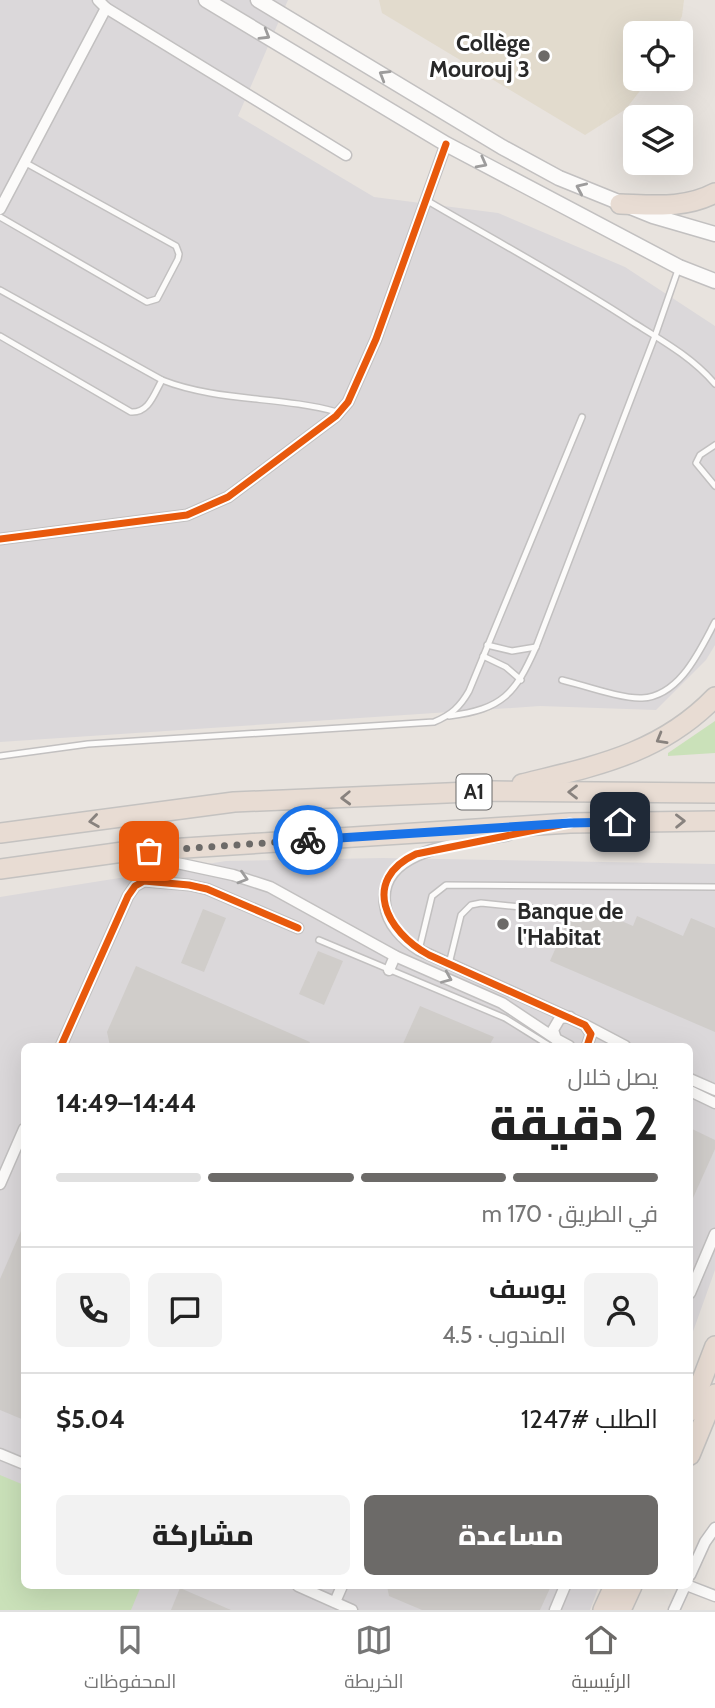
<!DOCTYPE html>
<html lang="ar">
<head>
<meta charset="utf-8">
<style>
  body { margin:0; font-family:Cabin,Cairo,sans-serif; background:#f2f2f2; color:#222; direction:rtl; height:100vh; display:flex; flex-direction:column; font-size:26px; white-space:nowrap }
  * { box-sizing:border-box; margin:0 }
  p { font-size:23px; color:#767676 }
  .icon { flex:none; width:38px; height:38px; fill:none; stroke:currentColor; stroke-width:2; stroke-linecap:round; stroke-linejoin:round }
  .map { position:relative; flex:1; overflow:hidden; direction:ltr }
  .sheet { position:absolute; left:21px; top:1043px; width:672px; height:546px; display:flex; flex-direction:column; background:#fff; border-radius:10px; box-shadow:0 7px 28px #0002; direction:rtl }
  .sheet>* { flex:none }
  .buttons { position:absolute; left:623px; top:21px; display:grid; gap:14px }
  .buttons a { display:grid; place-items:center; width:70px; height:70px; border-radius:10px; background:#fff; box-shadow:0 7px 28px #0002; font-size:35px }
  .pin { position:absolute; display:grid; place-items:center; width:60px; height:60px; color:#fff; margin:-30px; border-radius:14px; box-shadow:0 4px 10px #0006 }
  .courier { position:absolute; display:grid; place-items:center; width:70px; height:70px; margin:-35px; border:5px solid #1a73e8; border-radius:50%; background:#fff; color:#222; box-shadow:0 2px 9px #0007 }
  .overview em { font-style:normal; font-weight:800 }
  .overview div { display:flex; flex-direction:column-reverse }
  .overview { display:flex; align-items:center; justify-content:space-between; height:119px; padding:0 35px }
  h1 { font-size:46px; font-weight:800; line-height:52px }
  .bar { display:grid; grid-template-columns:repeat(4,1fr); gap:10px 7px; align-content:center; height:84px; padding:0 35px }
  .bar i { height:9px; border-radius:5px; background:#e0e0e0 }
  .bar .current { background:#6c6a68 }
  .bar p { grid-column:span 4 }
  .line { display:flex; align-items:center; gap:18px; padding:0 35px; border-top:2px solid #e0e0e0 }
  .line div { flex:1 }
  .round { display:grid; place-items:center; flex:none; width:74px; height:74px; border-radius:10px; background:#f2f2f2 }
  .button { display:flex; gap:14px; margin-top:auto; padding:14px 35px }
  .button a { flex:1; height:80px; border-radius:10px; background:#6c6a68; color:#fff; font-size:28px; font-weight:800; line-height:80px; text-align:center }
  .button a+a { background:#f2f2f2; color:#222 }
  .dock { display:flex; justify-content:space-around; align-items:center; height:98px; border-top:2px solid #e0e0e0; background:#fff; font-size:19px; color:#767676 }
  .dock a { display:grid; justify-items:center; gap:4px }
  .dock .current { color:#6c6a68 }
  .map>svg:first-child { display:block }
  .industrial { fill:#dbd8da }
  .education { fill:#e2dbcd }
  .green { fill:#cae1b9 }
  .building { fill:#d0cdca }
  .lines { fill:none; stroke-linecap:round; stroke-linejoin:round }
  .lane-casing { stroke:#c2c0c0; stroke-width:8 }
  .street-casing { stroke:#c2c0c0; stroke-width:13 }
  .secondary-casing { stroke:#c2c0c0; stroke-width:17 }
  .highway-casing { stroke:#c4c2c0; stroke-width:22 }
  .lane { stroke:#fcfbfa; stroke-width:5 }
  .street { stroke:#fcfbfa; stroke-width:10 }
  .secondary { stroke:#fcfbfa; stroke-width:14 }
  .highway { stroke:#e8dcd3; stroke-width:19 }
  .cycleway-casing { stroke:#fff; stroke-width:11 }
  .cycleway { stroke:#e8590c; stroke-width:7 }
  .oneway { stroke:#9d9c9c }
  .oneway2 { stroke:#88827e }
  .done { stroke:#6c6a68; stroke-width:7; stroke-dasharray:0 12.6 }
  .route { stroke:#1a73e8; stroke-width:9 }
  .poi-dot { fill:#6c6a68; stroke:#fff; stroke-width:2.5 }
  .labels { text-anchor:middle; stroke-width:6; stroke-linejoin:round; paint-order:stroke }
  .shield { fill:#fff; stroke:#696969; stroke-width:2 }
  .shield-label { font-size:21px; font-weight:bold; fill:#292929 }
  .poi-label { font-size:23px; font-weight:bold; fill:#292929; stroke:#fff; text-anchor:end }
</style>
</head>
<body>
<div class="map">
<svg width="715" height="1610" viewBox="0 0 715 1610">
  <rect width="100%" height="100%" fill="#e8e3de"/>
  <!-- industrial -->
  <g class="industrial">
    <path d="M0 0H288L238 116 374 197 498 213 625 267 715 326V645L706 660 656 710 540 706 0 742Z"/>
    <path d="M382 858 715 864V1270L690 1340V1046H24V1586H599L590 1610H0V897L226 861Z"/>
  </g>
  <!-- education -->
  <path class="education" d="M379 0H684L682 16 674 33H635V79H649L626 109 585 135 382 13Z"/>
  <!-- green -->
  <g class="green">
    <path d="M715 721V753L668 756V753Z"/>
    <path d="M0 1475 24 1485V1586H141L131 1610H0Z"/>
  </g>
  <!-- building -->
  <g class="building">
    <path d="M203 909 226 918 204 972 181 963Z"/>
    <path d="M594 909 633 926 637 916 683 936 691 918 715 928V1032L550 961 571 913 589 921Z"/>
    <path d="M318 951 343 961 324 1005 299 994Z"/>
    <path d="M136 966 310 1042 308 1046H110L107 1032Z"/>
    <path d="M420 1006 494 1037 489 1046H402Z"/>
    <path d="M690 1128 715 1140V1149L693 1198 690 1196Z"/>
    <path d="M24 1224V1420L0 1410V1279Z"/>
    <path d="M387 1586H551L540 1610H422L389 1596Z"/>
    <path d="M180 1588 231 1610H171Z"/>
  </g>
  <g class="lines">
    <!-- lane casing -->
    <g class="lane-casing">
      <g id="lane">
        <path d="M426 200C496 241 567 279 634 323 663 341 693 358 715 384"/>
        <path d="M0 217 147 302 157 299 178 259 179 254 176 246 26 163"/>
        <path d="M0 290 162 380C218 402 280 396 337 412"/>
        <path d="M0 336 131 412C149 413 154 394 162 380"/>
        <path d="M715 445 700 455 696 463 715 486"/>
        <path d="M487 645 512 651 536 647"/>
        <path d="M483 656 506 667 521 680"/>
        <path d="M562 680C583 685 621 699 642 698 680 696 700 650 715 622"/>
        <path d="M449 716C503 709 515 694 536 647L655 336 679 267"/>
        <path d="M0 756 88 744 434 722C451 715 460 707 469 691L582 417"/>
        <path d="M319 940 505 1018 550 1046"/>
        <path d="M419 950 432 896 446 885 715 887"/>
        <path d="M449 964 461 915 471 905 481 903 541 909"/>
      </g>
    </g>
    <!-- street casing -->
    <g class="street-casing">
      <g id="street">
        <path d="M98 0 106 8 346 155"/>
        <path d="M0 209 106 8"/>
        <path d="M0 539 187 515 228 497 336 416 348 402 376 339 446 144"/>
        <path d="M509 835C470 843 377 846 385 904 387 924 403 940 419 950L585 1025 591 1034 587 1046"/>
        <path d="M177 863 233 875 270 887 395 956 502 1003 556 1039"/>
        <path d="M389 970 395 956"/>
        <path d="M587 1026 625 1046"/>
        <path d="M61 1046 128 896 135 886 144 881 189 885 207 889 298 928"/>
        <path d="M569 1046 556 1039 553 1030 560 1018 570 1017"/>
        <path d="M690 1079 715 1090"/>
        <path d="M690 1091 715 1103"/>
        <path d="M0 1184 24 1129"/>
        <path d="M690 1293 715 1234"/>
        <path d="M0 1454 24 1464"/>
        <path d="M690 1575 705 1542 715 1528"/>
        <path d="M298 1586 352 1610"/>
        <path d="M689 1586 715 1596"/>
        <path d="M335 1602 342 1586"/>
        <path d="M555 1610 565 1586"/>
        <path d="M674 1610 685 1586"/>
      </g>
    </g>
    <!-- secondary casing -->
    <g class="secondary-casing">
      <g id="secondary">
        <path d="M206 0 446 144 679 267 715 281"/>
        <path d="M258 0 502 147 559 178 653 216 715 234"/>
      </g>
    </g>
    <!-- highway casing -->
    <g class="highway-casing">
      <g id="highway">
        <path d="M620 204C653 205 685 209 715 193"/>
        <path d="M522 784C595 766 660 754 715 697"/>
        <path d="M0 833 234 802 493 791 715 793"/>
        <path d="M0 869 123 852 570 823 715 821"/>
        <path d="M690 1411 715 1346"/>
        <path d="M690 1455 715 1394"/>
        <path d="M603 1610 614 1586"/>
        <path d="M621 1610 632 1586"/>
      </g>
    </g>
    <!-- lane -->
    <use href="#lane" class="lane"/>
    <!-- street -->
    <use href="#street" class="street"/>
    <!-- secondary -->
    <use href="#secondary" class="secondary"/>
    <!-- highway -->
    <use href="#highway" class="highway"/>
    <!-- cycleway casing -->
    <g class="cycleway-casing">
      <g id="cycleway">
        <path d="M0 539 187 515 228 497 336 416 348 402 376 339 446 144"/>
        <path d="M570 823 416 854C360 880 386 932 429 955L585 1025 591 1034 587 1046"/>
        <path d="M61 1046 128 896 135 886 144 881 189 885 207 889 298 928"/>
      </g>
    </g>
    <!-- cycleway -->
    <use href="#cycleway" class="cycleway"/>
  </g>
  <!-- one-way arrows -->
  <defs><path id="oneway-chevron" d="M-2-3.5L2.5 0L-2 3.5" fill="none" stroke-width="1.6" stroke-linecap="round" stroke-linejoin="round" transform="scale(1.75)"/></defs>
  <g class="oneway">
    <use href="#oneway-chevron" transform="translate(265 35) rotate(31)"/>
    <use href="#oneway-chevron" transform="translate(384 75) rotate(-149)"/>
    <use href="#oneway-chevron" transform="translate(482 163) rotate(28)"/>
    <use href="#oneway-chevron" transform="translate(581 188) rotate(-156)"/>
    <use href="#oneway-chevron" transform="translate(243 878) rotate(17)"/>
    <use href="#oneway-chevron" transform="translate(447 978) rotate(23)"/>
  </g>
  <g class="oneway2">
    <use href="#oneway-chevron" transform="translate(661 739) rotate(150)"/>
    <use href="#oneway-chevron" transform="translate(573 792) rotate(-180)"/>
    <use href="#oneway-chevron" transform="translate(346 798) rotate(178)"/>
    <use href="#oneway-chevron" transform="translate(94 821) rotate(172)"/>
    <use href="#oneway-chevron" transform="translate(680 821) rotate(-1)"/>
  </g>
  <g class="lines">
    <!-- done -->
    <path class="done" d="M149 851 308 840"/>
    <!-- route -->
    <path class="route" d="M308 840 570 823 620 822"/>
  </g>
  <!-- markers -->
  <g class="poi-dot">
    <circle cx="544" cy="56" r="7"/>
    <circle cx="503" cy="924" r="7"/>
  </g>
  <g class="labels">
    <!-- shield labels -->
    <rect class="shield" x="456.5" y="774.5" width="35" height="35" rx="5"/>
    <g class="shield-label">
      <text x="474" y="799">A1</text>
    </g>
    <!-- poi labels -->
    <g class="poi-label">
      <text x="530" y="51">Collège<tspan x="530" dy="26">Mourouj 3</tspan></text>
      <text x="517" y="919" text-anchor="start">Banque de<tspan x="517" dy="26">l'Habitat</tspan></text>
    </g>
  </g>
</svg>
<div class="buttons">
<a><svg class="icon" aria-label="locate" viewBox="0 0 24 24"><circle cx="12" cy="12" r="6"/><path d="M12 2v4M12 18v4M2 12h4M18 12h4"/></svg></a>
<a><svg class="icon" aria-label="layers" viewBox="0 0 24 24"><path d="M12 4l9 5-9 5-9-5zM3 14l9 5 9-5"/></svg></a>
</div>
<div class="pin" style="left:149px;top:851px;background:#ea580c"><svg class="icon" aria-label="bag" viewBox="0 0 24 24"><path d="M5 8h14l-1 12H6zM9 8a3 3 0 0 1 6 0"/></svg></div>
<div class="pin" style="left:620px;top:822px;background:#1f2937"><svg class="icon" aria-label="home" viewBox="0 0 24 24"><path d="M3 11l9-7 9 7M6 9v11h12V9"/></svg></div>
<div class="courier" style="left:308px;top:840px"><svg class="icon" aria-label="bike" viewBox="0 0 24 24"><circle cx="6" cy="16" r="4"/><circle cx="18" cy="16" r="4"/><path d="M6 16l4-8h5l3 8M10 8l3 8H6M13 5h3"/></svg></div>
<section class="sheet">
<div class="overview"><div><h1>2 دقيقة</h1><p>يصل خلال</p></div><em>14:44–14:49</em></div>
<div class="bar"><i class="current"></i><i class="current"></i><i class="current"></i><i></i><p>في الطريق · 170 m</p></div>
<div class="line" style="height:126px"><a class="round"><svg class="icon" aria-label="person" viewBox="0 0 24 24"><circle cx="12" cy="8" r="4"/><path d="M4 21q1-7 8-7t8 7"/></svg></a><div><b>يوسف</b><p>المندوب · 4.5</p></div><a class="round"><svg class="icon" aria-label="chat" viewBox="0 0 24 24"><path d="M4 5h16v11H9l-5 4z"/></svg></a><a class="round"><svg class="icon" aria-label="phone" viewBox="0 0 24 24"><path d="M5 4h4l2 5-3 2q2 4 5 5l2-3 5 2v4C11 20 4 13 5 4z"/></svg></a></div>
<div class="line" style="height:91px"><div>الطلب #1247</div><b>$5.04</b></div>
<div class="button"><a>مساعدة</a><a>مشاركة</a></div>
</section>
</div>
<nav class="dock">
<a class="current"><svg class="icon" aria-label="home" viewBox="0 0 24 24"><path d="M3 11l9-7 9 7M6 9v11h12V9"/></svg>الرئيسية</a>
<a><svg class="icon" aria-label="map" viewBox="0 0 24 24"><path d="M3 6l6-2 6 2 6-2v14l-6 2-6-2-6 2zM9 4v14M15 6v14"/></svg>الخريطة</a>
<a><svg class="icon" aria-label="saved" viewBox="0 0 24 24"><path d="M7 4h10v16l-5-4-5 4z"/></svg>المحفوظات</a>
</nav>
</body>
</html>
